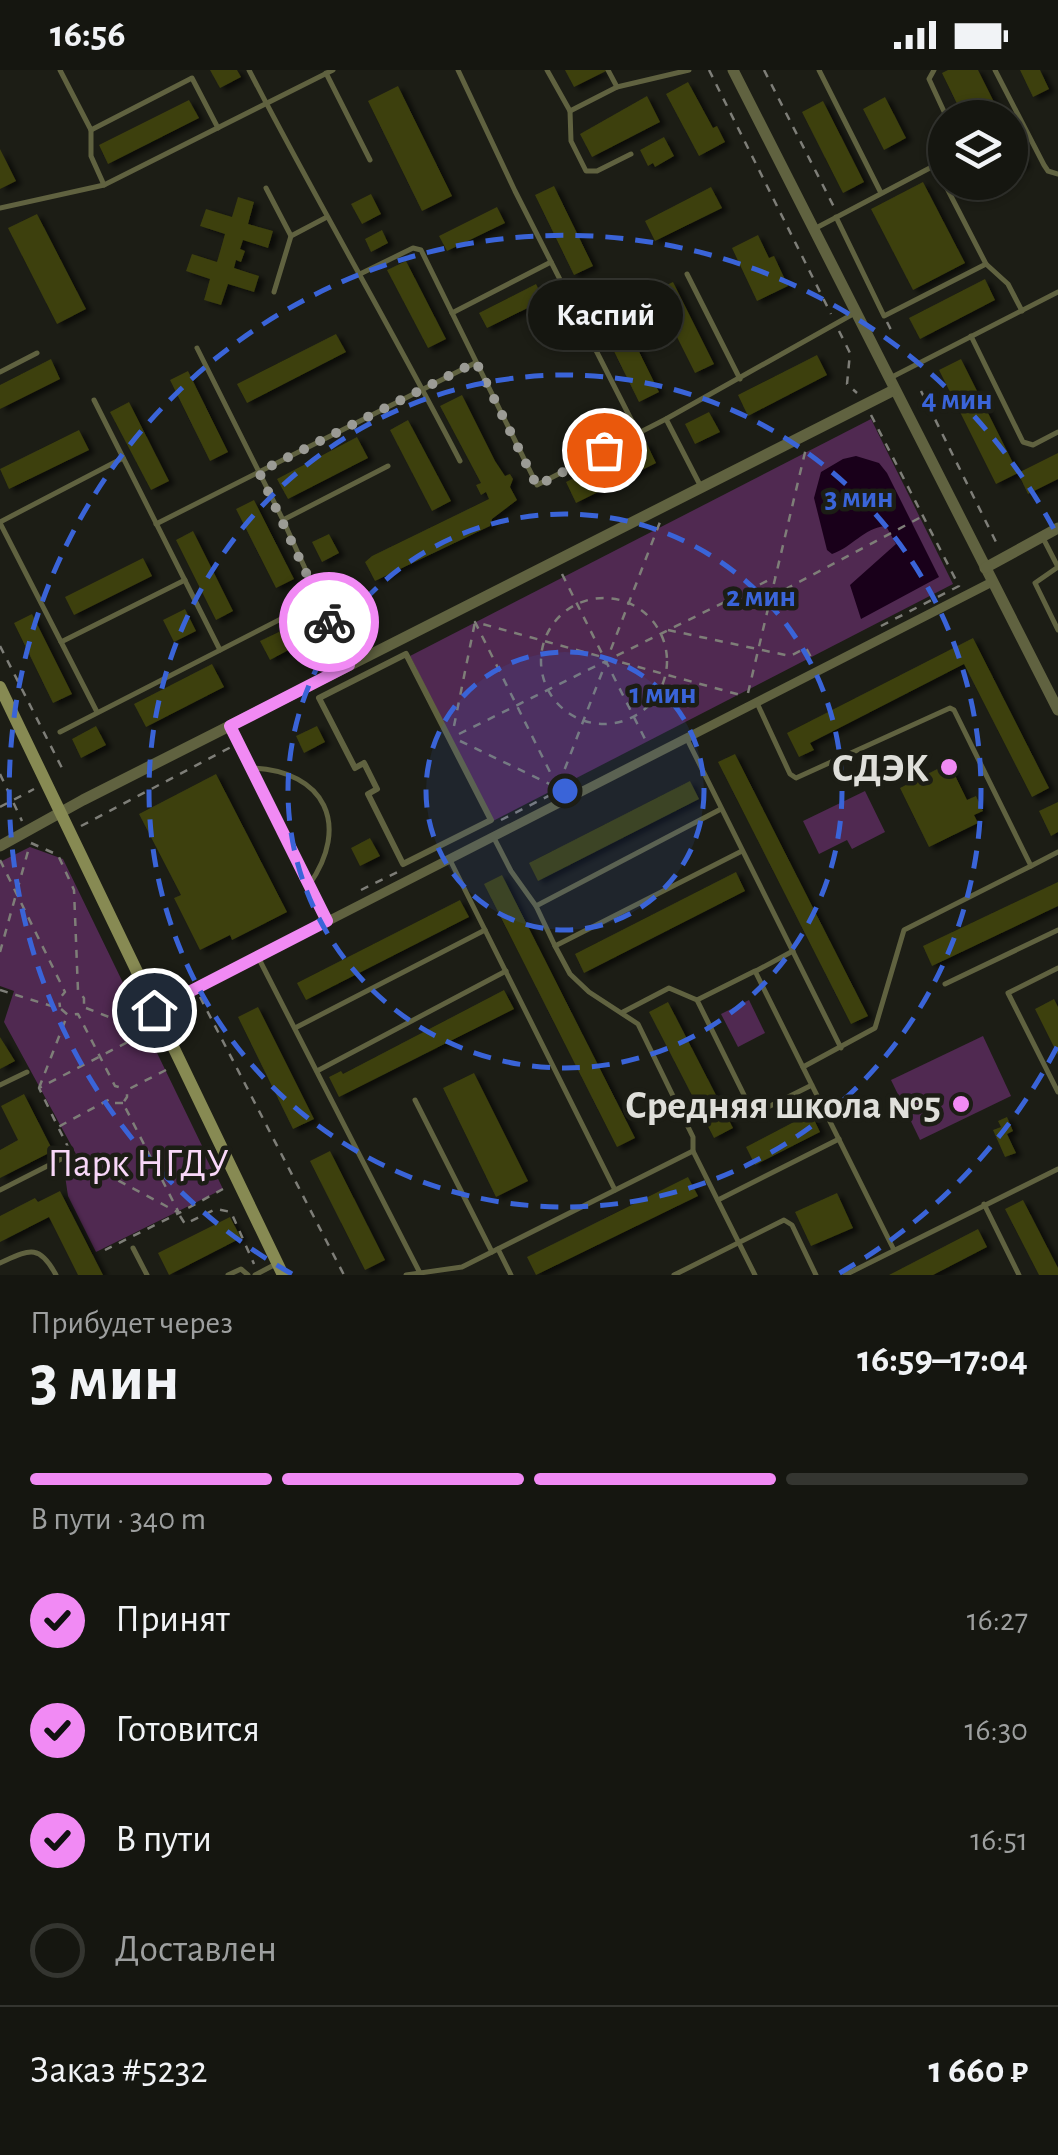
<!DOCTYPE html>
<html lang="ru">
<head>
<meta charset="utf-8">
<style>
  body { margin:0; font-family:"Alegreya Sans",sans-serif; background:#1e1f19; color:#f1f3f6; height:100vh; display:flex; flex-direction:column; font-size:38px; white-space:nowrap }
  * { box-sizing:border-box; margin:0 }
  p { font-size:32px; color:#9d9f9f }
  .icon { flex:none; width:55px; height:55px; fill:none; stroke:currentColor; stroke-width:2; stroke-linecap:round; stroke-linejoin:round }
  .map { position:relative; height:1205px; overflow:hidden }
  .sheet { display:flex; flex-direction:column; background:#151610; flex:1 }
  .sheet>* { flex:none }
  .fabs { position:absolute; left:928px; top:30px; display:grid; gap:20px }
  .fabs a { display:grid; place-items:center; width:100px; height:100px; border-radius:50%; background:#151610; box-shadow:0 2px 8px #0004,0 0 0 2px #343530; font-size:50px }
  .pin { position:absolute; display:grid; place-items:center; width:85px; height:85px; color:#fff; margin:-42px; border:5px solid #fff; border-radius:50%; box-shadow:0 2px 10px #0007 }
  .courier { position:absolute; display:grid; place-items:center; width:100px; height:100px; margin:-50px; border:8px solid #f18af4; border-radius:50%; background:#fff; color:#222; box-shadow:0 2px 12px #0007 }
  .bubble { position:absolute; height:70px; border-radius:35px; background:#151610; box-shadow:0 2px 8px #0004,0 0 0 2px #343530; font-size:32px; font-weight:700; line-height:70px; text-align:center }
  .overview em { font-style:normal; font-weight:700 }
  .overview div { display:flex; flex-direction:column-reverse }
  .overview { display:flex; align-items:center; justify-content:space-between; height:170px; padding:0 30px }
  h1 { font-size:65px; font-weight:700; line-height:75px }
  .bar { display:grid; grid-template-columns:repeat(4,1fr); gap:15px 10px; align-content:center; height:120px; padding:0 30px }
  .bar i { height:12px; border-radius:8px; background:#343530 }
  .bar .current { background:#f18af4 }
  .bar p { grid-column:span 4 }
  .line { display:flex; align-items:center; gap:25px; padding:0 30px; border-top:2px solid #343530 }
  .line div { flex:1 }
  ol { padding:0 30px; list-style:none }
  li { display:flex; align-items:center; gap:30px; height:110px }
  li p { margin-inline-start:auto }
  li .icon { padding:10px; border-radius:50%; background:#f18af4; color:#111; stroke-width:4 }
  li:last-child { color:#9d9f9f }
  li i { width:55px; height:55px; border:5px solid #343530; border-radius:50% }
  .status { display:flex; justify-content:space-between; align-items:center; height:70px; padding:0 50px; background:#151610; direction:ltr }
  .status svg { height:28px; fill:currentColor }
  .map>svg:first-child { display:block }
  .green { fill:#502951 }
  .water { fill:#19001a }
  .building { fill:#3c3f0e; filter:url(#shadow) }
  .lines { fill:none; stroke-linecap:round; stroke-linejoin:round }
  .path { stroke:#7e7e78; stroke-width:2.5; stroke-dasharray:8 8; stroke-linecap:butt }
  .service { stroke:#606240; stroke-width:5 }
  .pedestrian { stroke:#606240; stroke-width:6 }
  .minor { stroke:#606240; stroke-width:9 }
  .tertiary { stroke:#606240; stroke-width:11 }
  .secondary { stroke:#878a53; stroke-width:12 }
  .done { stroke:#9b9b95; stroke-width:10; stroke-dasharray:0 18 }
  .route { stroke:#f18af4; stroke-width:12 }
  .ring { fill:none; stroke:#3a64d8; stroke-width:5; stroke-dasharray:18 12 }
  .poi-dot { fill:#f18af4; stroke:#1c1d15; stroke-width:4 }
  .labels { text-anchor:middle; stroke-width:9; stroke-linejoin:round; paint-order:stroke }
  .poi-label { font-size:40px; font-weight:bold; fill:#dfdfda; stroke:#1c1d15; text-anchor:end }
  .park-label { font-size:40px; fill:#f8d7f8; stroke:#1c1d15 }
  .centre { fill:#3a64d8; stroke:#1c1d15; stroke-width:5 }
  .ring-label { font-size:30px; text-anchor:middle; font-weight:bold; fill:#3a64d8; stroke:#1c1d15; stroke-width:9; stroke-linejoin:round; paint-order:stroke }
</style>
</head>
<body>
<div class="status"><b>16:56</b><svg viewBox="0 0 49 12"><path d="M0 12V9h3v3zM5 12V6h3v6zM10 12V3h3v9zM15 12V0h3v12zM26 1h20v11H26zM47 4h2v5h-2z"/></svg></div>
<div class="map">
<svg width="1058" height="1205" viewBox="0 0 1058 1205">
  <defs>
    <filter id="shadow"><feDropShadow dx="5.5" dy="3" stdDeviation="2.5" flood-color="#0009"/></filter>
  </defs>
  <rect width="100%" height="100%" fill="#1c1d15"/>
  <!-- green -->
  <g class="green">
    <path d="M871 349 953 514 493 751 410 586Z"/>
    <path d="M865 721 885 762 852 779 847 770 819 784 803 751Z"/>
    <path d="M30 777 63 789 223 1119 96 1182 68 1126 63 1092 76 1084 4 952 14 921 0 916V792Z"/>
    <path d="M749 930 765 963 738 977 721 944Z"/>
    <path d="M983 966 1011 1026 920 1070 891 1010Z"/>
  </g>
  <!-- water -->
  <path class="water" d="M856 386 879 393 887 403 939 507 861 549 850 515 896 474 886 456C863 458 853 477 832 484L827 480 814 428 821 402 843 389Z"/>
  <!-- building -->
  <g class="building">
    <path d="M210 0H237L241 7 220 18Z"/>
    <path d="M565 0H608L574 17Z"/>
    <path d="M948 0H978L1002 48H964L942 3Z"/>
    <path d="M1020 0H1040L1049 19 1033 27Z"/>
    <path d="M688 12 713 58 717 56 725 72 699 86 666 24Z"/>
    <path d="M398 16 452 126 422 141 368 31Z"/>
    <path d="M647 26 660 52 592 87 580 64Z"/>
    <path d="M885 27 906 68 884 80 863 39Z"/>
    <path d="M189 30 199 48 108 94 99 75Z"/>
    <path d="M823 31 864 112 843 123 802 42Z"/>
    <path d="M1010 64 1025 94 1010 102Z"/>
    <path d="M664 67 674 86 655 97 653 93 648 96 640 80Z"/>
    <path d="M0 79 16 111 0 119Z"/>
    <path d="M923 112 965 193 913 220 871 139Z"/>
    <path d="M554 116 593 196 574 205 535 125Z"/>
    <path d="M711 117 722 138 655 171 645 151Z"/>
    <path d="M371 124 381 144 362 154 351 134Z"/>
    <path d="M238 127 254 132 248 154 273 161 268 178 243 170 240 179 245 181 241 192 236 190 234 198 259 206 254 222 228 214 221 235 204 230 210 209 186 201 192 184 217 192 225 164 200 156 206 139 232 147Z"/>
    <path d="M497 137 505 153 447 181 439 166Z"/>
    <path d="M37 144 86 239 57 254 8 158Z"/>
    <path d="M382 160 388 173 371 182 365 169Z"/>
    <path d="M758 165 769 188 774 186 788 216 757 231 732 178Z"/>
    <path d="M406 191 446 269 428 278 387 200Z"/>
    <path d="M985 209 995 230 920 269 909 248Z"/>
    <path d="M673 212 714 294 695 303 654 221Z"/>
    <path d="M536 214 544 230 487 258 479 243Z"/>
    <path d="M620 243 659 322 639 332 600 253Z"/>
    <path d="M336 264 346 282 247 333 237 314Z"/>
    <path d="M817 285 827 305 748 346 738 325Z"/>
    <path d="M51 289 60 309 0 339V315Z"/>
    <path d="M961 289 1018 403 996 414 939 300Z"/>
    <path d="M188 301 228 382 210 391 170 310Z"/>
    <path d="M462 325 495 391 505 406 510 404 513 409 510 417 517 430 492 449 490 456 375 511 365 492 372 486 489 429 486 422 481 425 476 415 481 413 440 336Z"/>
    <path d="M129 332 169 411 151 420 110 342Z"/>
    <path d="M601 339 606 351 584 362 579 350Z"/>
    <path d="M709 342 720 362 695 374 685 354Z"/>
    <path d="M408 350 451 431 432 441 390 360Z"/>
    <path d="M79 360 89 380 9 419 0 399Z"/>
    <path d="M357 367 368 388 288 429 277 409Z"/>
    <path d="M646 372 656 393 576 433 566 412Z"/>
    <path d="M1058 383V409L1028 424 1018 403Z"/>
    <path d="M254 430 294 509 276 518 236 439Z"/>
    <path d="M193 461 233 541 216 550 176 470Z"/>
    <path d="M329 464 339 483 322 492 312 472Z"/>
    <path d="M143 488 152 506 74 545 65 527Z"/>
    <path d="M185 539 196 561 174 572 163 550Z"/>
    <path d="M32 544 72 624 53 633 14 553Z"/>
    <path d="M285 559 294 577 270 590 260 571Z"/>
    <path d="M973 568 1049 718 1032 727 964 594 810 673 814 680 799 687 787 663Z"/>
    <path d="M212 594 224 617 146 657 134 634Z"/>
    <path d="M96 656 106 675 81 688 72 669Z"/>
    <path d="M317 656 325 672 304 683 296 666Z"/>
    <path d="M735 684 868 946 851 954 718 692Z"/>
    <path d="M949 693 967 730 976 726 983 741 974 745 978 753 929 777 900 718Z"/>
    <path d="M216 704 287 842 232 870 230 865 200 880 174 828 181 825 139 744Z"/>
    <path d="M690 711 699 729 538 811 529 793Z"/>
    <path d="M1058 732V762L1051 766 1039 741Z"/>
    <path d="M370 768 380 786 360 796 351 778Z"/>
    <path d="M736 802 745 821 584 903 575 884Z"/>
    <path d="M502 805 635 1068 617 1077 484 814Z"/>
    <path d="M1058 812V836L932 896 923 876Z"/>
    <path d="M460 830 469 847 306 930 297 913Z"/>
    <path d="M504 920 514 939 339 1027 329 1007 341 1001 343 1004Z"/>
    <path d="M1054 929 1058 937V985L1035 939Z"/>
    <path d="M668 932 733 1058 714 1068 649 942Z"/>
    <path d="M258 937 314 1049 293 1059 238 947Z"/>
    <path d="M0 967 15 991 0 999Z"/>
    <path d="M474 1003 528 1111 496 1127 443 1018Z"/>
    <path d="M24 1024 53 1081 0 1108V1080L18 1070 1 1036Z"/>
    <path d="M811 1043 820 1062 755 1095 746 1077Z"/>
    <path d="M1007 1047 1013 1061 1007 1064 1016 1083 1005 1087 993 1060 1001 1057 998 1051Z"/>
    <path d="M330 1081 385 1190 365 1200 310 1091Z"/>
    <path d="M688 1107 698 1126 536 1205 527 1187Z"/>
    <path d="M60 1121 103 1205H78L49 1147 0 1172V1146L35 1128 38 1132Z"/>
    <path d="M837 1123 853 1158 811 1176 795 1142Z"/>
    <path d="M1023 1130 1058 1198V1205H1039L1005 1139Z"/>
    <path d="M230 1147 241 1168 169 1205 158 1183Z"/>
    <path d="M978 1159 987 1177 933 1205H889Z"/>
  </g>
  <g class="lines">
    <!-- path -->
    <g class="path">
      <path d="M709 0 831 244"/>
      <path d="M764 0 834 137"/>
      <path d="M887 252 892 262"/>
      <path d="M839 261 850 283 847 314 857 323"/>
      <path d="M921 321 998 476"/>
      <path d="M871 345 959 516 879 557"/>
      <path d="M562 504 648 675"/>
      <path d="M771 527 923 446"/>
      <circle cx="604" cy="591" r="63"/>
      <path d="M668 560 790 586 806 578 813 591"/>
      <path d="M0 576 65 704"/>
      <path d="M748 623 806 378"/>
      <path d="M454 656 475 552 472 547"/>
      <path d="M459 664 775 507"/>
      <path d="M460 671 558 718"/>
      <path d="M0 704 22 751"/>
      <path d="M559 714 660 452"/>
      <path d="M557 716 475 552 744 626"/>
      <path d="M0 737 34 719"/>
      <path d="M501 750 570 715"/>
      <path d="M81 756 233 676"/>
      <path d="M31 773 58 785 74 820 78 921 84 928V937"/>
      <path d="M0 790 65 922 59 929 60 937"/>
      <path d="M361 820 400 801"/>
      <path d="M0 882 30 774"/>
      <path d="M0 920 61 939 68 945 78 944 115 1016 126 1019"/>
      <path d="M200 927 344 1205"/>
      <path d="M86 938 147 962"/>
      <path d="M166 1000 127 1020V1027L123 1033 179 1143 223 1119"/>
      <path d="M39 1018 67 946"/>
      <path d="M123 1033H115L110 1029 58 1057 39 1018 147 962"/>
      <path d="M59 1059 69 1079"/>
      <path d="M76 1088 179 1143 105 1180"/>
      <path d="M180 1146 185 1154 216 1139 231 1142 254 1194"/>
    </g>
    <!-- service -->
    <g class="service">
      <path d="M60 0 91 60 192 8 218 58"/>
      <path d="M249 0C317 132 392 259 460 391"/>
      <path d="M458 0 515 121 638 363"/>
      <path d="M547 0 570 41 617 17 689 0"/>
      <path d="M608 0 617 17"/>
      <path d="M819 0 881 123"/>
      <path d="M934 0 929 9 947 48"/>
      <path d="M995 0 1044 95 1048 101 1058 104"/>
      <path d="M326 3 370 90"/>
      <path d="M570 41 571 71 586 101H597L631 84"/>
      <path d="M91 60V86L104 115"/>
      <path d="M935 95 986 194"/>
      <path d="M266 118 291 166"/>
      <path d="M0 138 104 115 333 0"/>
      <path d="M836 147 884 246 986 194 1008 214 1022 241"/>
      <path d="M816 158 945 90"/>
      <path d="M360 204 413 178 421 180 537 415 666 349 853 244"/>
      <path d="M687 204 740 309"/>
      <path d="M274 222 291 166 327 147"/>
      <path d="M452 243 551 192"/>
      <path d="M971 266 1023 372 1033 375 1058 362"/>
      <path d="M197 278 283 450 349 595"/>
      <path d="M0 302 37 283"/>
      <path d="M892 307 1058 222"/>
      <path d="M94 330 220 580"/>
      <path d="M666 349 700 415"/>
      <path d="M283 450 388 396"/>
      <path d="M0 452 123 388"/>
      <path d="M0 453 97 642"/>
      <path d="M156 454 475 293"/>
      <path d="M1043 468 1058 497"/>
      <path d="M1058 497 1035 513 1058 560"/>
      <path d="M61 572 185 510"/>
      <path d="M757 633 790 704 796 708 950 638 954 640 1031 796 1058 782"/>
      <path d="M231 656 327 851"/>
      <path d="M60 662 318 530"/>
      <path d="M686 667 841 978"/>
      <path d="M252 698C325 701 351 755 309 815"/>
      <path d="M721 739 536 836 555 876 742 781"/>
      <path d="M493 766 511 801 536 836"/>
      <path d="M450 790 615 1120"/>
      <path d="M555 876 570 904 589 922 638 954 693 1067V1081L755 1205"/>
      <path d="M258 887 421 1205"/>
      <path d="M1058 898 1008 923 1058 1022"/>
      <path d="M756 901 793 881"/>
      <path d="M945 914 1058 860"/>
      <path d="M623 942 669 918 697 930"/>
      <path d="M295 958 485 860"/>
      <path d="M803 997 875 958 904 860 1031 796"/>
      <path d="M317 1001 506 901"/>
      <path d="M0 1015 27 1002"/>
      <path d="M812 1015 758 1042 751 1039 697 930 755 901 894 1180"/>
      <path d="M415 1030 492 1182"/>
      <path d="M0 1120 71 1084"/>
      <path d="M718 1130 839 1069"/>
      <path d="M984 1134 1019 1205"/>
      <path d="M133 1178 147 1205"/>
      <path d="M498 1179 511 1205"/>
      <path d="M0 1193C29 1180 39 1173 56 1205"/>
      <path d="M228 1205 241 1199 248 1205"/>
      <path d="M255 1205 274 1195"/>
      <path d="M406 1205 462 1197 693 1081"/>
      <path d="M674 1205 784 1150 792 1155 816 1205"/>
      <path d="M845 1205 1058 1099"/>
    </g>
    <!-- pedestrian -->
    <path class="pedestrian" d="M406 584 491 750 403 794 368 724 377 719 364 693 355 698 319 628Z"/>
    <!-- minor -->
    <path class="minor" d="M154 940 992 512"/>
    <!-- tertiary -->
    <g class="tertiary">
      <path d="M733 0 1058 640"/>
      <path d="M985 498 1058 458"/>
      <path d="M0 776 83 730 894 320"/>
    </g>
    <!-- secondary -->
    <path class="secondary" d="M0 617 283 1205"/>
  </g>
  <g class="lines">
    <!-- done -->
    <path class="done" d="M329 552 259 402 476 292 537 416 604 380"/>
    <!-- route -->
    <path class="route" d="M154 940 327 851 230 656 349 595 329 552"/>
  </g>
  <!-- distance rings -->
  <circle cx="565" cy="721" r="139" fill="#3a64d8" fill-opacity=".12"/>
  <g class="ring">
    <circle cx="565" cy="721" r="139"/>
    <circle cx="565" cy="721" r="277"/>
    <circle cx="565" cy="721" r="416"/>
    <path d="M1057 977A555 555 0 0 1 838 1204M292 1204A555 555 0 1 1 1057 465"/>
  </g>
  <!-- markers -->
  <g class="poi-dot">
    <circle cx="949" cy="697" r="10"/>
    <circle cx="961" cy="1034" r="10"/>
  </g>
  <g class="labels">
    <!-- poi labels -->
    <g class="poi-label">
      <text x="929" y="711">СДЭК</text>
      <text x="941" y="1048">Средняя школа №5</text>
    </g>
    <!-- park labels -->
    <g class="park-label">
      <text x="138" y="1106">Парк НГДУ</text>
    </g>
  </g>
  <circle cx="565" cy="721" r="15" class="centre"/>
  <g class="ring-label">
    <text x="957" y="339">4 мин</text>
    <text x="859" y="437">3 мин</text>
    <text x="761" y="536">2 мин</text>
    <text x="663" y="633">1 мин</text>
  </g>
</svg>
<div class="fabs">
<a><svg class="icon" aria-label="layers" viewBox="0 0 24 24"><path d="M12 4l9 5-9 5-9-5zM3 14l9 5 9-5"/></svg></a>
</div>
<div class="pin" style="left:604px;top:380px;background:#ea580c"><svg class="icon" aria-label="bag" viewBox="0 0 24 24"><path d="M5 8h14l-1 12H6zM9 8a3 3 0 0 1 6 0"/></svg></div>
<div class="pin" style="left:154px;top:940px;background:#1f2937"><svg class="icon" aria-label="home" viewBox="0 0 24 24"><path d="M3 11l9-7 9 7M6 9v11h12V9"/></svg></div>
<div class="courier" style="left:329px;top:552px"><svg class="icon" aria-label="bike" viewBox="0 0 24 24"><circle cx="6" cy="16" r="4"/><circle cx="18" cy="16" r="4"/><path d="M6 16l4-8h5l3 8M10 8l3 8H6M13 5h3"/></svg></div>
<div class="bubble" style="left:528px;top:210px;width:155px">Каспий</div>
</div>
<section class="sheet">
<div class="overview"><div><h1>3 мин</h1><p>Прибудет через</p></div><em>16:59–17:04</em></div>
<div class="bar"><i class="current"></i><i class="current"></i><i class="current"></i><i></i><p>В пути · 340 m</p></div>
<ol>
<li><svg class="icon" aria-label="check" viewBox="0 0 24 24"><path d="M5 12l5 5 9-10"/></svg>Принят<p>16:27</p></li>
<li><svg class="icon" aria-label="check" viewBox="0 0 24 24"><path d="M5 12l5 5 9-10"/></svg>Готовится<p>16:30</p></li>
<li><svg class="icon" aria-label="check" viewBox="0 0 24 24"><path d="M5 12l5 5 9-10"/></svg>В пути<p>16:51</p></li>
<li><i></i>Доставлен</li>
</ol>
<div class="line" style="height:130px"><div>Заказ #5232</div><b>1 660 ₽</b></div>
</section>
</body>
</html>
